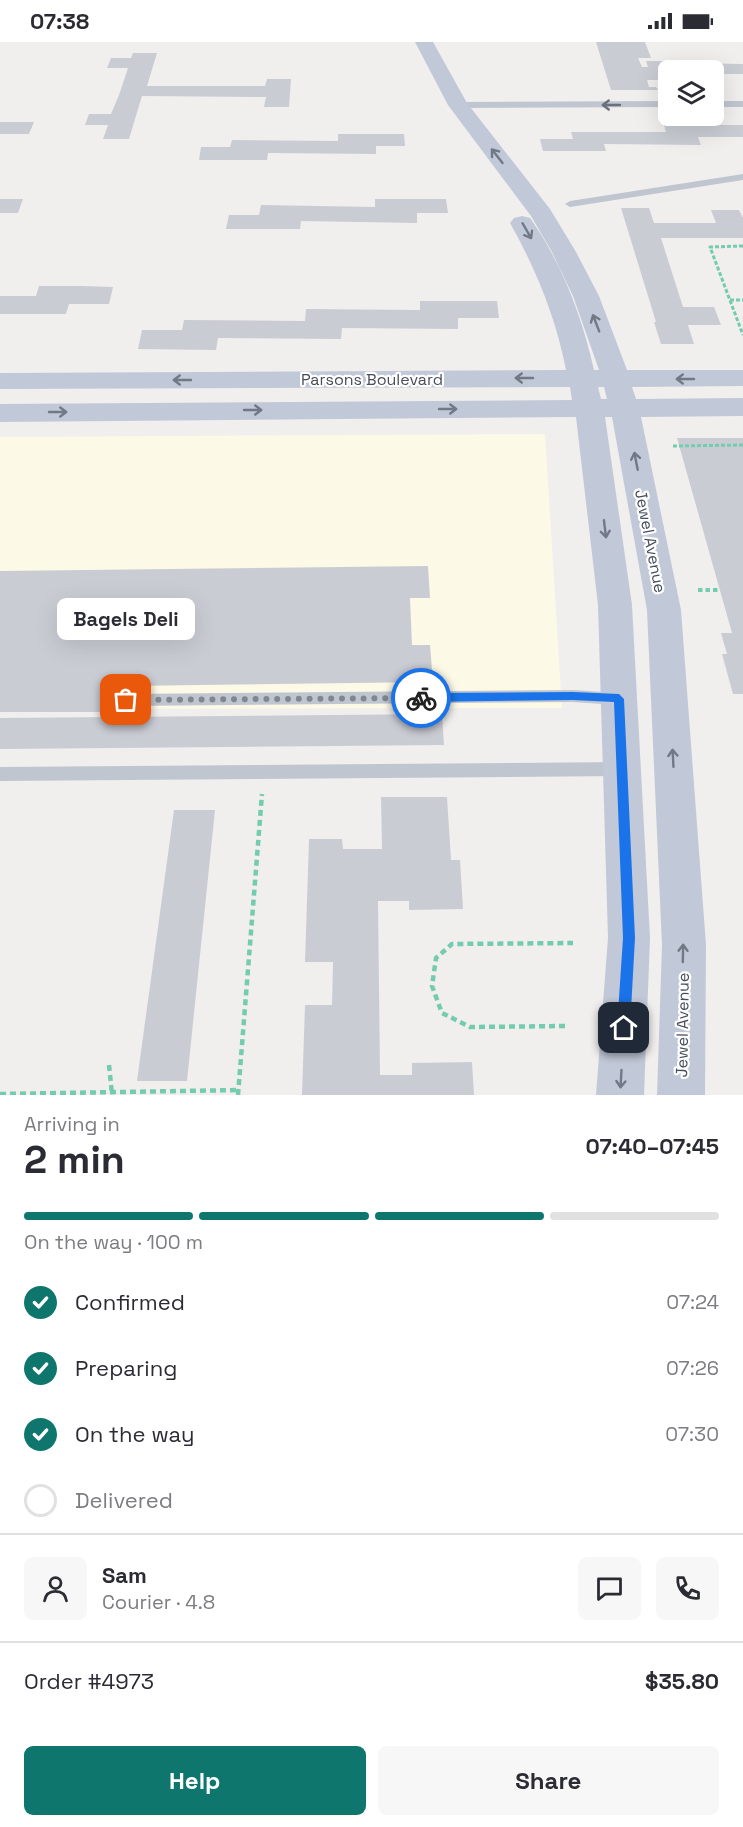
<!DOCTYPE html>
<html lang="en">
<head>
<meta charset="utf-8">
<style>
  body { margin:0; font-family:"Space Grotesk",sans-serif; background:#f7f7f7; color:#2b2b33; height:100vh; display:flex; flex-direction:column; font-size:22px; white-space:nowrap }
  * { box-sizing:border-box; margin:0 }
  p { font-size:20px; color:#7c7c81 }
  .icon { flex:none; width:33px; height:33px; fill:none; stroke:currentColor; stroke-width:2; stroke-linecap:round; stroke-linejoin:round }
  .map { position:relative; height:1053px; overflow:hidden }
  .drawer { display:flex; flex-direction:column; background:#fff; flex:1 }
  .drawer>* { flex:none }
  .controls { position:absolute; left:658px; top:18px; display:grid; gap:12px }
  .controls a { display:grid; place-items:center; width:66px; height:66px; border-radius:9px; background:#fff; box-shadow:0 6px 24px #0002; font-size:30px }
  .pin { position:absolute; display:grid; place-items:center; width:51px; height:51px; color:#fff; margin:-26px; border-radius:12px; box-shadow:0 3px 9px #0006 }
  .courier { position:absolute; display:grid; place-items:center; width:60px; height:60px; margin:-30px; border:4px solid #1a73e8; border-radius:50%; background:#fff; color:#222; box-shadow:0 2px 8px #0007 }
  .bubble { position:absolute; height:42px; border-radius:9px; background:#fff; box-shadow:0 6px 24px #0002; font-size:20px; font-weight:800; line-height:42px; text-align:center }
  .summary em { font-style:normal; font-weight:800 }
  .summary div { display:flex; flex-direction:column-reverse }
  .summary { display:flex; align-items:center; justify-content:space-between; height:102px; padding:0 24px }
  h1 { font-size:39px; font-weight:800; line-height:45px }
  .bar { display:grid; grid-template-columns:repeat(4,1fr); gap:9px 6px; align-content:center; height:72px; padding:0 24px }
  .bar i { height:8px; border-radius:4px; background:#e1e1e2 }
  .bar .active { background:#0f766e }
  .bar p { grid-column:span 4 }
  .line { display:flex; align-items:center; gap:15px; padding:0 24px; border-top:2px solid #e1e1e2 }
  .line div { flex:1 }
  .round { display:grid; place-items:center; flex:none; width:63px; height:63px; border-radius:9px; background:#f7f7f7 }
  ol { padding:0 24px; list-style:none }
  li { display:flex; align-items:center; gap:18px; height:66px }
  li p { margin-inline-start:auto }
  li .icon { padding:6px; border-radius:50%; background:#0f766e; color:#fff; stroke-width:4 }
  li:last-child { color:#7c7c81 }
  li i { width:33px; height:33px; border:3px solid #e1e1e2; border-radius:50% }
  .button { display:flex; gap:12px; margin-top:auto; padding:12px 24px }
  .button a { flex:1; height:69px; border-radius:9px; background:#0f766e; color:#fff; font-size:24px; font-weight:800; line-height:69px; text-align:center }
  .button a+a { background:#f7f7f7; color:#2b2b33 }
  .status { display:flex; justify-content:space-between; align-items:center; height:42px; padding:0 30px; background:#fff; direction:ltr }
  .status svg { height:16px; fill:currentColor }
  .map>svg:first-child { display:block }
  .commercial { fill:#fcf9e7 }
  .building { fill:#caccd4 }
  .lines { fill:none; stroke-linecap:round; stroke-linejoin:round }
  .path-far2 { stroke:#74ccb0; stroke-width:3; stroke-dasharray:4 2; stroke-linecap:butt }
  .path-far1 { stroke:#74ccb0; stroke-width:4; stroke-dasharray:4.5 3; stroke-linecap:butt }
  .path { stroke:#74ccb0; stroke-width:4.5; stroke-dasharray:6 4; stroke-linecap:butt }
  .lane { fill:#bfc6d0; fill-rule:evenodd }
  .secondary { fill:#c1c8d7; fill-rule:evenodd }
  .oneway { stroke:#6a727e }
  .oneway2 { stroke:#717986 }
  .route { fill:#1a73e8 }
  .done { stroke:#82868e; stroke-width:6; stroke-dasharray:0 10.8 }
  .labels { text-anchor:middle; stroke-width:4.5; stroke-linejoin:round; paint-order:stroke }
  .street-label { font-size:16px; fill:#464e5b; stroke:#fff }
</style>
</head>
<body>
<div class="status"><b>07:38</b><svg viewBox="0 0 49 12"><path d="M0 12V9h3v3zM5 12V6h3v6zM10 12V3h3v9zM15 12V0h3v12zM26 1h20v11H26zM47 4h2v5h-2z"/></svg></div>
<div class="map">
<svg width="743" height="1053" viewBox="0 0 743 1053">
  <rect width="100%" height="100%" fill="#f1eeee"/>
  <!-- commercial -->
  <path class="commercial" d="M545 392 562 666 0 667V395Z"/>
  <!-- building -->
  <g class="building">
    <path d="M596 0H645L651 16H638L642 25H648L646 19H670L672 24H659L660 27H669V38H647L649 45H656L658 48H611Z"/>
    <path d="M133 11H157L147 44H265L267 37H291L289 65H264L266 55 142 54 129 97H103L108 83H85L89 72H111L119 53 128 26H107L111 16H131Z"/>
    <path d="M676 21 743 22V32H716L719 37H714V28H680Z"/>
    <path d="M0 80H34L29 92H0Z"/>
    <path d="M664 83H743V95H698L701 103 604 102 606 109H543L540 97H573L571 90H666Z"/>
    <path d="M338 92H404L405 104H376V112L268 111 267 118H199L201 105H230L232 98 338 99Z"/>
    <path d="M0 157H23L18 171H0Z"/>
    <path d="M375 157H446L448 171H417V181L301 179 300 187H226L229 173H259L261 163 375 165Z"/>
    <path d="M621 166H649L654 181H716L711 168H739L743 176V196H661L683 265H714L721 283H688L694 302H661L654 280H656Z"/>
    <path d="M39 244H82L113 245 109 262H69L66 272H0V254H36Z"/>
    <path d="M420 259H497L499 276H458V287L342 286 341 297 218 296 216 308 138 307 142 288H182L184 278 305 279 306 267 420 268Z"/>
    <path d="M677 396H743V652H733L722 612H727L721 591H732Z"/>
    <path d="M428 524 430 556H410L412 603H430L433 640 127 644V670H0V529Z"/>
    <path d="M442 672 444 703 0 707V676Z"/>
    <path d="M381 755H447L451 818H460L463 867 409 868V859H378L380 1033H412V1021L472 1020 474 1053H302L305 963H332L333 920H305L309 797H342L343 807H382Z"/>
    <path d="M174 768H215L187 1039H137Z"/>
  </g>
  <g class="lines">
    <!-- path-far2 -->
    <g class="path-far2">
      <path d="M743 204 710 205 743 293"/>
      <path d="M730 258H743"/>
      <path d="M673 404 743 403"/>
    </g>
    <!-- path-far1 -->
    <path class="path-far1" d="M698 548H720"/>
    <!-- path -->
    <g class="path">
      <path d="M565 984 470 985 442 971 432 944 436 916 452 902 573 901"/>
      <path d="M109 1023 112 1052"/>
      <path d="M0 1052 239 1048"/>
      <path d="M238 1053 262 752"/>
    </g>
    <!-- lane -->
    <g class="lane">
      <path d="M669 59V65L458 66 453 63 458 60Z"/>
      <rect x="714" y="59" width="29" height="6"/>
      <path d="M743 132V138L570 165 565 162 570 159Z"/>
      <path d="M573 648 619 651 625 652 627 657 625 662 619 663 573 660 126 664 120 663 118 658 120 653 126 652Z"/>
      <path d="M622 720 628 722 631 727 628 732 622 734 0 739V725Z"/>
    </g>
    <!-- secondary -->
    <path class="secondary" d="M415 0H433L467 61 550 167 576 210 599 254 627 328H743V344L632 345 636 357 743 356V374L641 375 681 568 706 903 705 1053H657L662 903 647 568 612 375H605L632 563 650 896 644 1053H596L608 896 598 563 576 375 0 380V362L572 358 570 345 0 347V331L566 328C556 276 536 227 510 181L514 176 522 174 530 176C562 221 582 275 594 328H599L573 254 552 210 531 174 448 63ZM598 345H604L607 357H601Z"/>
  </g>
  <!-- one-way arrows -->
  <defs><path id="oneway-shaft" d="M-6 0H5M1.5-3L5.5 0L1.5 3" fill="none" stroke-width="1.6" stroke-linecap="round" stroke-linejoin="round" transform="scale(1.5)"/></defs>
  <use class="oneway" href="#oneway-shaft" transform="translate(611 63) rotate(180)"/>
  <g class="oneway2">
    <use href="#oneway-shaft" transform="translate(497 114) rotate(-128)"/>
    <use href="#oneway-shaft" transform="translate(527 189) rotate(60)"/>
    <use href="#oneway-shaft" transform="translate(596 281) rotate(-111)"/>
    <use href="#oneway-shaft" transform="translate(524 336) rotate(180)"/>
    <use href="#oneway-shaft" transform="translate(685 337) rotate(180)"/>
    <use href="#oneway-shaft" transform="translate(182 338) rotate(180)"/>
    <use href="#oneway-shaft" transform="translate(448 367)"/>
    <use href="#oneway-shaft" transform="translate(253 368)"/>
    <use href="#oneway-shaft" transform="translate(58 370)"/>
    <use href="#oneway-shaft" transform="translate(636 419) rotate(-101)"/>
    <use href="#oneway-shaft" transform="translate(605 487) rotate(83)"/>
    <use href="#oneway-shaft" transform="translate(673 716) rotate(-93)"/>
    <use href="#oneway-shaft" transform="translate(683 911) rotate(-89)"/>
    <use href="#oneway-shaft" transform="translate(621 1037) rotate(93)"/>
  </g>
  <!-- route -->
  <path class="route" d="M573 650 619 652 624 657 635 896 630 986 628 990 624 992 619 990 617 986 623 896 614 660 573 658 421 660 416 656 421 651Z"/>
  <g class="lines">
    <!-- done -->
    <path class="done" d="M126 658 421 656"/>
  </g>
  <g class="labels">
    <!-- street labels -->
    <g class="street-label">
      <text x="372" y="343">Parsons Boulevard</text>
      <text transform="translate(651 499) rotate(79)" y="6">Jewel Avenue</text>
      <text transform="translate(682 983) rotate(-89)" y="6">Jewel Avenue</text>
    </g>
  </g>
</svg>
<div class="controls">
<a><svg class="icon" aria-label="layers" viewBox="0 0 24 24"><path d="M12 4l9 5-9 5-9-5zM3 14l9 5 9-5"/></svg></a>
</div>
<div class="pin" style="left:126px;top:658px;background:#ea580c"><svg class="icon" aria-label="bag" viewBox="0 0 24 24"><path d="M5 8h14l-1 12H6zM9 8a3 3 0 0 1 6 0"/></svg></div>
<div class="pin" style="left:624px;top:986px;background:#1f2937"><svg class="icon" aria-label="home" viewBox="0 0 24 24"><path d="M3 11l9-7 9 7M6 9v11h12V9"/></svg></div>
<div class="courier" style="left:421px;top:656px"><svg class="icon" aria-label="bike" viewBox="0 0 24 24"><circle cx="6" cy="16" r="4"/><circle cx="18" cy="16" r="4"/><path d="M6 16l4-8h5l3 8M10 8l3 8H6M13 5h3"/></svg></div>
<div class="bubble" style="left:57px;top:556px;width:138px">Bagels Deli</div>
</div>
<section class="drawer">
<div class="summary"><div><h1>2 min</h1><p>Arriving in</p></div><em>07:40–07:45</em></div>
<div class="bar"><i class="active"></i><i class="active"></i><i class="active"></i><i></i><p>On the way · 100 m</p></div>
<ol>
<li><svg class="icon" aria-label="check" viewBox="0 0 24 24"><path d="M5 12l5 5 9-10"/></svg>Confirmed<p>07:24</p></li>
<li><svg class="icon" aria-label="check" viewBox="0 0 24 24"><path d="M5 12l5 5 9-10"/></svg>Preparing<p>07:26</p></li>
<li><svg class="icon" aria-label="check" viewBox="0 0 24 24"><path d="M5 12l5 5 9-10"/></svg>On the way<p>07:30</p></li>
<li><i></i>Delivered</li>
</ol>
<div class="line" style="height:108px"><a class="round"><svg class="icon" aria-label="person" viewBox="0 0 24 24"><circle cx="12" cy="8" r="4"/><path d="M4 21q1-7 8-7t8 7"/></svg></a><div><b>Sam</b><p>Courier · 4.8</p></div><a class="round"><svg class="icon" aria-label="chat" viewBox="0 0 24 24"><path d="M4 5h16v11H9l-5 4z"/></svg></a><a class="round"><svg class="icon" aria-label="phone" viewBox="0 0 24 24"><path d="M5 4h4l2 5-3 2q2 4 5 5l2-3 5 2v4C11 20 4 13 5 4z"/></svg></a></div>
<div class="line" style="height:78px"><div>Order #4973</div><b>$35.80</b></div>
<div class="button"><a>Help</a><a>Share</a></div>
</section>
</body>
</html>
